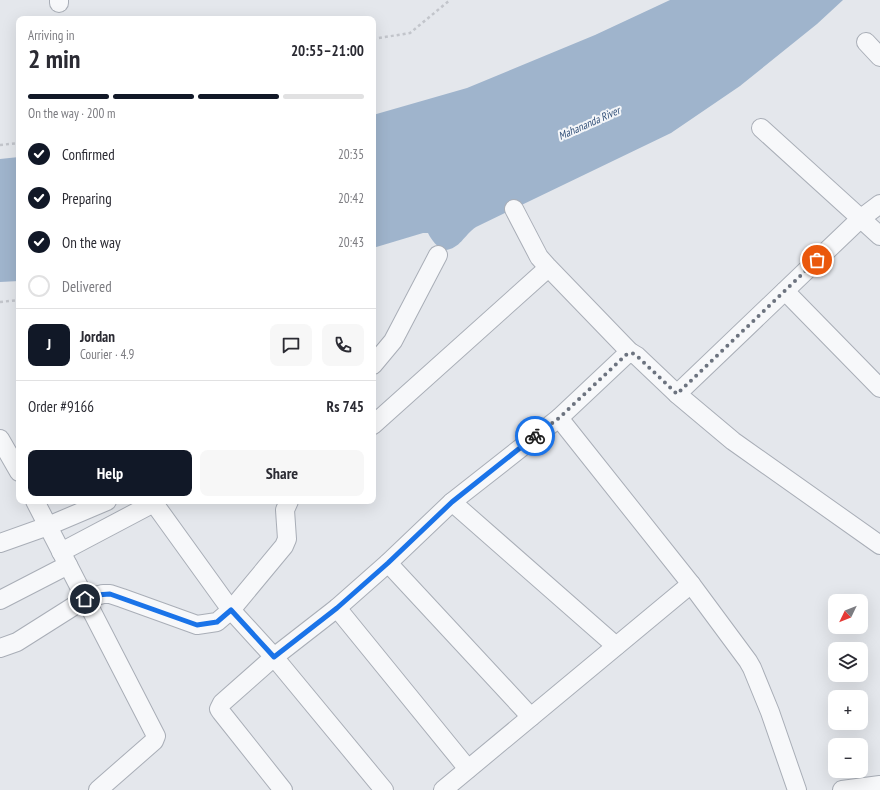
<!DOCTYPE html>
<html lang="en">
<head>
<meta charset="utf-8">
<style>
  body { margin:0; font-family:"PT Sans Narrow",sans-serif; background:#f7f7f7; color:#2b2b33; height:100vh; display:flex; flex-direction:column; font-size:15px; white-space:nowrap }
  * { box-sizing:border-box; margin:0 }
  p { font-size:13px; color:#7c7c81 }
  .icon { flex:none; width:22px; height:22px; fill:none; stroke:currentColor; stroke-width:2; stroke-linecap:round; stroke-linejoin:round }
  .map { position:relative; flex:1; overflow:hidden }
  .details { position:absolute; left:16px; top:16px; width:360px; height:488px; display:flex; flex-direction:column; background:#fff; border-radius:8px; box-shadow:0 4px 16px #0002 }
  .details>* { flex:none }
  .needle { width:26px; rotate:227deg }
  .tools { position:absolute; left:828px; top:594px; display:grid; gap:8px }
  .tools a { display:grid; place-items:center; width:40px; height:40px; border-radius:8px; background:#fff; box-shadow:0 4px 16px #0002; font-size:20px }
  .pin { position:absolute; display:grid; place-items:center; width:34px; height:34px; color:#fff; margin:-17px; border:2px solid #fff; border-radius:50%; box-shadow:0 1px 4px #0007 }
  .courier { position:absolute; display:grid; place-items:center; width:40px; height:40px; margin:-20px; border:3px solid #1a73e8; border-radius:50%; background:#fff; color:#222; box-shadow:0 1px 5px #0007 }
  .head em { font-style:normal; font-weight:700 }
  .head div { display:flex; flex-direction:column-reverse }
  .head { display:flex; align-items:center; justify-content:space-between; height:68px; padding:0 12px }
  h1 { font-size:26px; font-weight:700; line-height:30px }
  .bar { display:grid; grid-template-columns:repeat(4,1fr); gap:6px 4px; align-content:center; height:48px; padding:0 12px }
  .bar i { height:5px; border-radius:3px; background:#e1e1e2 }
  .bar .on { background:#111827 }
  .bar p { grid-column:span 4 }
  .line { display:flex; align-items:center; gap:10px; padding:0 12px; border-top:1px solid #e1e1e2 }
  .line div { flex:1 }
  .round { display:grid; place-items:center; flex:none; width:42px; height:42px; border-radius:8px; background:#f7f7f7 }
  ol { padding:0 12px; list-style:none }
  li { display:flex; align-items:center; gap:12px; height:44px }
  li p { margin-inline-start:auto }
  li .icon { padding:4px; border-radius:50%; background:#111827; color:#fff; stroke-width:4 }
  li:last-child { color:#7c7c81 }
  li i { width:22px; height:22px; border:2px solid #e1e1e2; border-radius:50% }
  .action { display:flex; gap:8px; margin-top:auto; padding:8px 12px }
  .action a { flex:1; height:46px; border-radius:8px; background:#111827; color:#fff; font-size:16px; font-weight:700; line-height:46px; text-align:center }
  .action a+a { background:#f7f7f7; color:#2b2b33 }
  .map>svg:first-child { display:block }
  .water { fill:#9fb4cc }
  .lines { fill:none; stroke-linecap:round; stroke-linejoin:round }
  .street-casing { stroke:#a9aeb7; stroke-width:20 }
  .path { stroke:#c2c5cb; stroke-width:2.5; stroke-dasharray:3 3; stroke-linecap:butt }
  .street { stroke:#f7f8fa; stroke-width:18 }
  .done { stroke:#6c737f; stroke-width:4; stroke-dasharray:0 7.2 }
  .route { stroke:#1a73e8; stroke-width:5 }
  .labels { text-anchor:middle; stroke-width:4; stroke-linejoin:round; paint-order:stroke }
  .water-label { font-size:11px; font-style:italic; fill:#34527a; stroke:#f4f6f9 }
</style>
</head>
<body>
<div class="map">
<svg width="880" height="790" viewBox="0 0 880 790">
  <rect width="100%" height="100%" fill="#e4e7ec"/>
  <!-- water -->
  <g class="water">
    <path d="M670 0H843L817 24 740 86 671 133 476 227C464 235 460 249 445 250 437 247 432 241 428 233H423L373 248V115L467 88 595 35Z"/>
    <path d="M19 157V281L0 282V159Z"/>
  </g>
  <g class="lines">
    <!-- street casing -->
    <g class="street-casing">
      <g id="street">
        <path d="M59 3V0"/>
        <path d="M866 42 880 57"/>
        <path d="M761 128 880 236"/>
        <path d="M514 209 539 257 547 266 631 353"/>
        <path d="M785 291 880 388"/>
        <path d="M373 365 393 341 438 255"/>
        <path d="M677 394 860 219 880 204"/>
        <path d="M559 418 691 584 748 661 752 668 770 712 797 790"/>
        <path d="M373 425 548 268"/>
        <path d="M0 439 19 472"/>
        <path d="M35 501 156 736 154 741 98 790"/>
        <path d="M452 502 616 646"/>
        <path d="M0 543 48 526 107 501"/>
        <path d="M61 552 150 505 156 506 231 610 274 657 384 790"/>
        <path d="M388 563 531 717"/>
        <path d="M0 600 68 565"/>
        <path d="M337 608 468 769"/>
        <path d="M0 648 17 642 85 599 103 594H110L122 598 197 625 217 622 231 610 284 546 287 539 285 510 289 501"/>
        <path d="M283 790 221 712 219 709 222 703 274 657 337 608 388 563 452 502 559 418 627 354 632 353 637 356 677 394 733 441 880 545"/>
        <path d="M443 790 691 584"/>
        <path d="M842 790 880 785"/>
      </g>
    </g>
    <!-- path -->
    <g class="path">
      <path d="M373 39 410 33 450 0"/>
      <path d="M0 145 19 143"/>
      <path d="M0 302 19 300"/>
    </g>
    <!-- street -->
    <use href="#street" class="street"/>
  </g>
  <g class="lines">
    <!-- done -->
    <path class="done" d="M535 436 559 418 627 354 632 353 637 356 677 394 817 260"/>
    <!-- route -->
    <path class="route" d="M85 599 96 595 110 594 197 625 217 622 231 610 274 657 337 608 388 563 452 502 535 436"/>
  </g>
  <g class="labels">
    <!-- water labels -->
    <g class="water-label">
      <text transform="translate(589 123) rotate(-24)" y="4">Mahananda River</text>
    </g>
  </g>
</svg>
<div class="tools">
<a><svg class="needle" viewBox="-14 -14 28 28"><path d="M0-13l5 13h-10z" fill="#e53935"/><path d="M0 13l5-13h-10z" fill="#7c7c81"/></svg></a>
<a><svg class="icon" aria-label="layers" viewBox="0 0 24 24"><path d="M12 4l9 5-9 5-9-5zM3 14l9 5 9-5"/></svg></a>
<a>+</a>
<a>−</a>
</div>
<div class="pin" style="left:817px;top:260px;background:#ea580c"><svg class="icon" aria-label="bag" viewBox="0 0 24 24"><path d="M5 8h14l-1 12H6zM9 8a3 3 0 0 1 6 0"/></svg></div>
<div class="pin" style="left:85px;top:599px;background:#1f2937"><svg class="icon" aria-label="home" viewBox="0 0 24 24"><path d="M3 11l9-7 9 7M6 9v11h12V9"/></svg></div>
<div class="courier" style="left:535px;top:436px"><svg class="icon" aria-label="bike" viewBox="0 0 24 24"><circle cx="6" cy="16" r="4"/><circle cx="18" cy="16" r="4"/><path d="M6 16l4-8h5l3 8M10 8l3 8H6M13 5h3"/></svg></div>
<section class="details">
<div class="head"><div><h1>2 min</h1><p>Arriving in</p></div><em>20:55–21:00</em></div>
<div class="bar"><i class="on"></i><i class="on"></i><i class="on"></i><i></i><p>On the way · 200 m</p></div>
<ol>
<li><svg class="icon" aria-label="check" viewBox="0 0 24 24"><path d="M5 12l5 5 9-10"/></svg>Confirmed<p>20:35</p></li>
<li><svg class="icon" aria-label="check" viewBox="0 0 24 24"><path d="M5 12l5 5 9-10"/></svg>Preparing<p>20:42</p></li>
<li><svg class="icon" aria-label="check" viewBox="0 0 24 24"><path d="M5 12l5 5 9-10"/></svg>On the way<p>20:43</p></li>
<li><i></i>Delivered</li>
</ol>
<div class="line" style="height:72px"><b class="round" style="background:#111827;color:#fff">J</b><div><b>Jordan</b><p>Courier · 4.9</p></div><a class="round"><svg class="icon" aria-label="chat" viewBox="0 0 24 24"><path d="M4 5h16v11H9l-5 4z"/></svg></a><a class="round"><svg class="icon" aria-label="phone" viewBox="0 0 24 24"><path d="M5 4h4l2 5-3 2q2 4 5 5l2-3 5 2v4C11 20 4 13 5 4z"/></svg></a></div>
<div class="line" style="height:52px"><div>Order #9166</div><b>Rs 745</b></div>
<div class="action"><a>Help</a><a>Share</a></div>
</section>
</div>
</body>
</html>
